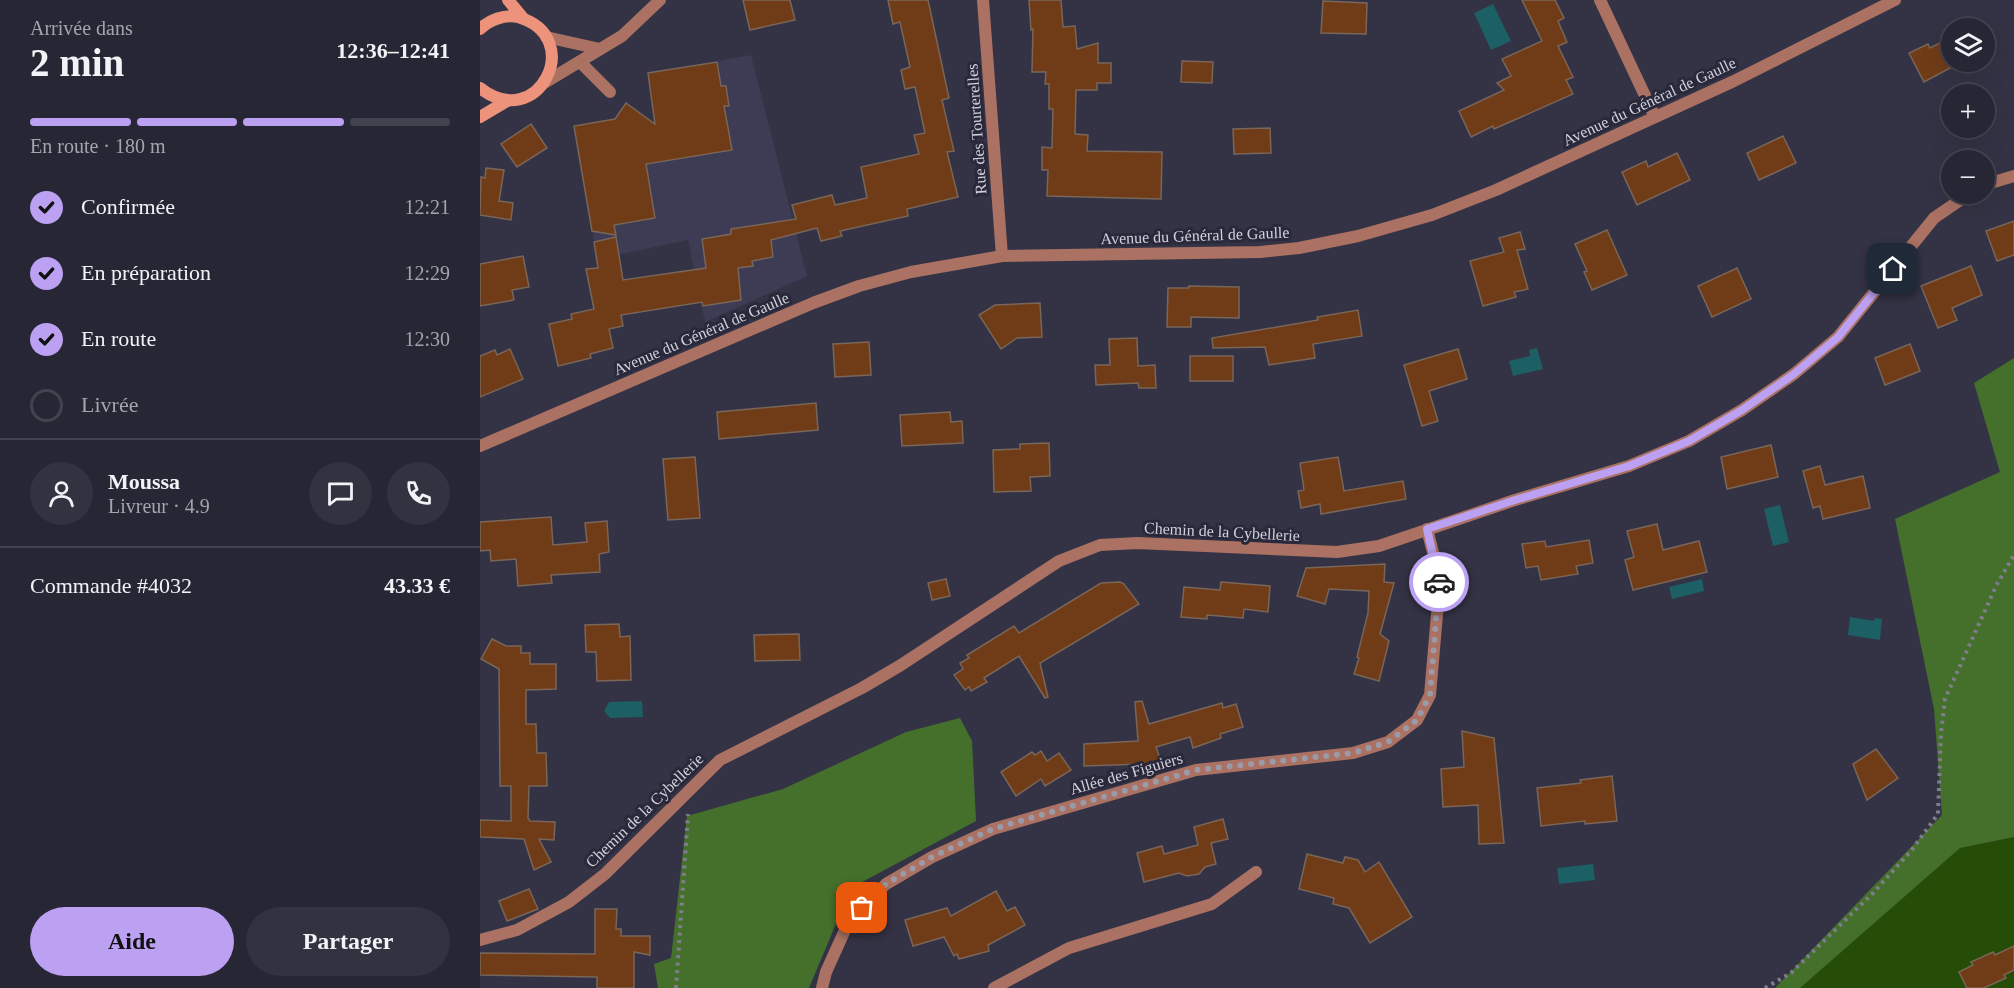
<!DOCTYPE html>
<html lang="fr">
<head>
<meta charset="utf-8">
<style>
  body { margin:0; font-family:Georgia,serif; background:#333240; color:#f1f3f6; height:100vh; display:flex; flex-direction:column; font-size:22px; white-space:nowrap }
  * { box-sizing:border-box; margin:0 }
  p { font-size:20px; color:#a4a5ac }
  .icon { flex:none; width:33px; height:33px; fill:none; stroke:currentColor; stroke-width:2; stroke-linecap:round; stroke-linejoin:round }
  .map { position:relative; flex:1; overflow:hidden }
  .details { display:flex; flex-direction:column; background:#272634; width:480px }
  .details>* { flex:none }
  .controls { position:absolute; left:1461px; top:18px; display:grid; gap:12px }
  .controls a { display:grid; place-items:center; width:54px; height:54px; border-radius:50%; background:#272634; box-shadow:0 6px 24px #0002,0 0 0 2px #43434f; font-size:30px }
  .pin { position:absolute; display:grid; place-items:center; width:51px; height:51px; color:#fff; margin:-26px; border-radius:12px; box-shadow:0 3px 9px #0006 }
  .courier { position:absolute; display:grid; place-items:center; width:60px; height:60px; margin:-30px; border:4px solid #bca0f2; border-radius:50%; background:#fff; color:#222; box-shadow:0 2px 8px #0007 }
  .headline em { font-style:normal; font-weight:600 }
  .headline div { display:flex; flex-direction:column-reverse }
  .headline { display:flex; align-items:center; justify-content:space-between; height:102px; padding:0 30px }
  h1 { font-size:39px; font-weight:600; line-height:45px }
  .bar { display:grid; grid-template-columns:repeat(4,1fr); gap:9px 6px; align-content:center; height:72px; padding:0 30px }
  .bar i { height:8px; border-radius:4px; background:#43434f }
  .bar .selected { background:#bca0f2 }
  .bar p { grid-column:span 4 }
  .line { display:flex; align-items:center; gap:15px; padding:0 30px; border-top:2px solid #43434f }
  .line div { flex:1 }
  .round { display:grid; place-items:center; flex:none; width:63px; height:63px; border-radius:32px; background:#333240 }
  ol { padding:0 30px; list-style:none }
  li { display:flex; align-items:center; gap:18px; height:66px }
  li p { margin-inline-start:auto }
  li .icon { padding:6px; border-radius:50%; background:#bca0f2; color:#111; stroke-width:4 }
  li:last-child { color:#a4a5ac }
  li i { width:33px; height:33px; border:3px solid #43434f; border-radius:50% }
  .button { display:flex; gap:12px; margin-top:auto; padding:12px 30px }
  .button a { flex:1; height:69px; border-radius:36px; background:#bca0f2; color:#111; font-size:24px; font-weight:600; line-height:69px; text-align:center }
  .button a+a { background:#333240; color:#f1f3f6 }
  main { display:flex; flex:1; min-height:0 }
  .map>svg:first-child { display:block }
  .built { fill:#3d3c54 }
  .green { fill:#264d07 }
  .forest { fill:#45702c }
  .water { fill:#1c5f64 }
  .building { fill:#6f3c17; stroke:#7a6559; stroke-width:1.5 }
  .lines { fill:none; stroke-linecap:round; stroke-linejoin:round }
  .path { stroke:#7f7e8d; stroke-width:4; stroke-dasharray:3 4.5; stroke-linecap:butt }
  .lane { stroke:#ab7263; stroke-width:12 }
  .street { stroke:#ab7263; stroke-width:12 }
  .secondary { stroke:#ed937b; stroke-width:12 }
  .done { stroke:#9a9aa8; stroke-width:6; stroke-dasharray:0 10.8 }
  .route { stroke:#bca0f2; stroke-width:8 }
  .labels { text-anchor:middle; stroke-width:6; stroke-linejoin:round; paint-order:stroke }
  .street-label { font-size:16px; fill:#d1d1dd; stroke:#2a293b }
</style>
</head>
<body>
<main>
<section class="details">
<div class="headline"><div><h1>2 min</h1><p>Arrivée dans</p></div><em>12:36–12:41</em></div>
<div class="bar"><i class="selected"></i><i class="selected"></i><i class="selected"></i><i></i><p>En route · 180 m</p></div>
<ol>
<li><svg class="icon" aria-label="check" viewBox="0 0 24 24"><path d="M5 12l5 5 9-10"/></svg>Confirmée<p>12:21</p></li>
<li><svg class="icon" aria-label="check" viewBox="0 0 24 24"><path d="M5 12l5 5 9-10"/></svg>En préparation<p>12:29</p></li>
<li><svg class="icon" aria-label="check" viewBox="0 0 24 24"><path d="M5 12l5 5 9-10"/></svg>En route<p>12:30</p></li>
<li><i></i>Livrée</li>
</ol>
<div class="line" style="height:108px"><a class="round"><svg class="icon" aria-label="person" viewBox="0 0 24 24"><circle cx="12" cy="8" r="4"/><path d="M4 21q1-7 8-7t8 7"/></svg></a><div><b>Moussa</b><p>Livreur · 4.9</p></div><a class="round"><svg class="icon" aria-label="chat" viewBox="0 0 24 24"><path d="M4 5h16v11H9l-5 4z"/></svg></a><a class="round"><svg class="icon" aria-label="phone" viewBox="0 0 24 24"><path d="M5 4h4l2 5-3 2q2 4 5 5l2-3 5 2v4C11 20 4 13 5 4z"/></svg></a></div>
<div class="line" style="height:78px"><div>Commande #4032</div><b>43.33 €</b></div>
<div class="button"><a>Aide</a><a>Partager</a></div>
</section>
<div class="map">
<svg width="1534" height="988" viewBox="0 0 1534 988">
  <rect width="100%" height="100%" fill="#343345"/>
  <!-- built -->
  <path class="built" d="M271 55 327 276 225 322 208 240 117 259 94 126 132 124 146 103 167 118 161 126 176 124 168 73 197 68V70L209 69 208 66Z"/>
  <!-- green -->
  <path class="green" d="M1534 837V988H1320L1480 848Z"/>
  <!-- forest -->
  <g class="forest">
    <path d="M1534 358V837L1480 848 1320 988H1295L1462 815 1454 709 1415 519 1520 472 1494 383Z"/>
    <path d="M480 718 492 741 496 821 371 888 329 988H178L174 964 191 958 207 816 303 789 426 732Z"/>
  </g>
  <!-- water -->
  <g class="water">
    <path d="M1013 4 1031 41 1011 50 994 13Z"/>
    <path d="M1057 348 1063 369 1033 376 1029 361 1050 356 1049 350Z"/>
    <path d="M1300 505 1309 542 1293 546 1284 509Z"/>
    <path d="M1222 579 1224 591 1192 599 1189 587Z"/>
    <path d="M1370 617 1394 621 1395 618 1402 619 1400 640 1368 635Z"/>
    <path d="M162 701 163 717 130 718 124 711 129 702Z"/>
    <path d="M1113 864 1115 880 1079 884 1077 868Z"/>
  </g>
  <!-- building -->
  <g class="building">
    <path d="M263 0H310L315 20 270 30Z"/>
    <path d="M408 0H448L469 98 462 100 474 151 467 152 478 197 427 209 428 216 360 231 362 236 341 241 337 228 291 240 293 257 272 261 273 266 258 268 261 300 223 306 222 302 141 315 143 326 129 329 133 348 110 354 111 358 78 366 69 324 92 319 91 314 114 309 106 269 118 268 114 242 136 237 143 280 226 268 222 239 251 234V229L316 219 312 205 352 195 355 205 387 198 381 167 439 154 434 135 445 133 435 87 425 89 421 70 430 67 420 22 413 24Z"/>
    <path d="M549 0H581L583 27 595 26 597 49 618 43V63H631V83H617V90H596L595 134 608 135 607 151 682 152 681 199 567 196 568 170H562V147L572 148 573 109H569V84H565L566 72H552L553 29 551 30Z"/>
    <path d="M1042 0H1075L1084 18 1078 21 1087 42 1078 46 1093 77 1086 80 1093 94 1014 129 1013 126 991 137 979 111 1024 90 1017 83 1031 76 1022 59 1062 41Z"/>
    <path d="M843 1 887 3 886 34 841 33Z"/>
    <path d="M1472 37V67L1444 82 1429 53 1448 44 1450 48Z"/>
    <path d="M702 61 733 62 732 83 701 82Z"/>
    <path d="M237 62 241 86H246L249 106H244L252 150 166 164 175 218 134 225 136 235 112 231 94 126 135 119 146 103 175 124 168 73Z"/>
    <path d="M51 124 67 148 37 167 21 144Z"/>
    <path d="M790 128 791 153 754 154 753 129Z"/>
    <path d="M1303 136 1316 163 1279 180 1267 153Z"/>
    <path d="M1197 153 1210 180 1157 205 1142 172 1166 161 1168 167Z"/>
    <path d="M6 168 24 170 19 201 33 203 31 220 0 215 1 177 5 178Z"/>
    <path d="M1534 221V255L1517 261 1506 231Z"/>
    <path d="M1127 230 1147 275 1112 290 1104 272 1107 271 1095 244Z"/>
    <path d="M1040 232 1045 249 1037 250 1048 289 1034 292 1036 297 1003 306 990 261 1024 252 1019 238Z"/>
    <path d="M43 256 49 287 32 290 34 300 0 306V264Z"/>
    <path d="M1491 266 1502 295 1472 308 1477 320 1458 328 1441 286Z"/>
    <path d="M1257 268 1271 299 1232 317 1218 286Z"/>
    <path d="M709 286 759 287V318L711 317V327H687L688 288H709Z"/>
    <path d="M560 303 562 337 537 338 521 349 499 315 515 305Z"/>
    <path d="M878 310 882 336 833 344 835 358 789 365 785 347 733 348 732 338 838 320 837 317Z"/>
    <path d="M657 338 658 366 675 365 676 388H659L658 383 616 385 615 365H630L629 339Z"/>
    <path d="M389 342 391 375 355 377 353 344Z"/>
    <path d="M1430 344 1440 371 1405 385 1395 358Z"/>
    <path d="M30 349 43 379 0 397V356L15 350 17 355Z"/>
    <path d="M978 349 987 379 949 391 958 421 942 426 924 365Z"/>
    <rect x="710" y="356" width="43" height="25"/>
    <path d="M336 403 338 430 239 439 237 412Z"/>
    <path d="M470 412 471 422 482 421 483 443 422 446 420 415Z"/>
    <path d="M569 443 570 476 550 477 551 491 514 492 513 450 540 449V444Z"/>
    <path d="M1291 445 1298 477 1247 489 1241 457Z"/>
    <path d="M215 457 220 518 188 520 183 459Z"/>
    <path d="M858 457 864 491 923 481 926 499 841 514 840 504 821 508 818 491 824 490 820 463Z"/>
    <path d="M1340 466 1345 485 1383 476 1390 508 1343 519 1340 506 1333 508 1323 471Z"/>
    <path d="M71 517 73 545 107 542 105 523 127 521 129 552 119 554 120 572 71 575 72 583 38 586 36 559 11 561 10 550 0 551V522Z"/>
    <path d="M1177 524 1183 550 1219 541 1227 572 1153 590 1145 560 1154 557 1147 531Z"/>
    <path d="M1109 540 1113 563 1096 566 1098 574 1061 580 1058 566 1046 568 1042 544 1065 541 1066 547Z"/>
    <path d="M905 564 904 582 914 583 900 634 909 641 899 681 874 674 879 658 877 657 888 613 889 591 849 589 845 604 817 596 826 568Z"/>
    <path d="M466 579 470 596 452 600 448 583Z"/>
    <path d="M640 582 644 584 659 604 560 663 568 697 565 698 539 656 504 678 507 682 491 691 489 687 485 690 474 675 483 669 480 663 489 658 487 655 534 626 539 633 621 583Z"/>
    <path d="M741 582 790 586 788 612 764 609 763 618 727 615V619L701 617 704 587 740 590Z"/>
    <path d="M139 624 140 637 150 636 151 680 117 681 116 652H106L105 625Z"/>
    <path d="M319 634 320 660 275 661 274 635Z"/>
    <path d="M12 639 26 646H41V653H50V664H76V689L46 690V724H56L57 753H66L67 786H49L48 818 50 821 75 822 74 840 59 839 71 862 54 870 44 839 0 837V820L31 821V786H20L19 669 1 659Z"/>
    <path d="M662 701 669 724 742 703 743 708 756 704 763 727 740 734 741 738 713 748 710 737 676 747 682 764 664 769 662 764 604 766V744L658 741 655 702Z"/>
    <path d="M982 731 1014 738 1024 843 999 844 998 805 963 807 961 769 984 767Z"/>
    <path d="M1396 749 1418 778 1387 800 1373 764Z"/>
    <path d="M561 751 567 761 579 753 591 770 565 786 561 779 536 796 521 772 552 752 555 755Z"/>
    <path d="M1132 776 1137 821 1105 824V821L1061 826 1057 788 1101 783 1100 780Z"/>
    <path d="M743 819 748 839 731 843 736 864 725 867 719 874 707 876 699 873 664 882 657 853 682 846 684 854 718 845 714 827Z"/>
    <path d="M827 854 863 863 865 857 878 860 885 872 899 862 932 917 890 943 869 908 853 904 854 898 819 889Z"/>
    <path d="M49 889 58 909 27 921 19 901Z"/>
    <path d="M516 891 527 911 535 907 545 925 508 945 509 951 479 959 477 954 474 956 464 937 433 946 425 920 467 908 471 916Z"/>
    <path d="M115 909H137L136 929H141V936H170V955L154 952V988H117V977L0 975V953L115 954Z"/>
    <path d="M1534 946V970L1524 975 1526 978 1504 988H1487L1479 972 1493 965 1491 962 1513 952 1515 955Z"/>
  </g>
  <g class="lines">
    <!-- path -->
    <g class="path">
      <path d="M196 988 208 814"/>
      <path d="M1285 988 1311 973 1393 893 1431 851 1458 814 1461 733 1465 699 1517 584 1534 555"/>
    </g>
    <!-- lane -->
    <path class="lane" d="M100 62 130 92"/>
    <!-- street -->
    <g class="street">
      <path d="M503 0 522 256"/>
      <path d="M1120 0 1175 117"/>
      <path d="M66 37 120 49"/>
      <path d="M64 83 142 36 180 0"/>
      <path d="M1504 185 1534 176"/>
      <path d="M0 446 333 303 379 286 431 272 522 256 780 252 819 248 878 236 952 215 1016 190 1254 81 1415 0"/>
      <path d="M0 940 37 930 89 902 125 874 240 760 382 688 421 665 579 561 620 545 657 543 857 552 899 546 1035 500 1149 466 1209 441 1262 410 1314 374 1358 337 1454 218 1489 194"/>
      <path d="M342 988 346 972 370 919 406 884 452 857 513 829 716 770 873 753 908 742 937 720 950 695 960 580 947 529"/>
      <path d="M514 988 589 948 732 904 776 872"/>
    </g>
    <!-- secondary -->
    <g class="secondary">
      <path d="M28 0 44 19"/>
      <path d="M0 29C9 20 25 14 38 17 107 37 58 134 0 88"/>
      <path d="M0 117 27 101"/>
    </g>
  </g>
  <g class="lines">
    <!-- done -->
    <path class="done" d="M382 908 406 884 452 857 513 829 716 770 873 753 908 742 937 720 950 695 959 582"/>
    <!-- route -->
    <path class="route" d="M959 582 947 529 1035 500 1149 466 1209 441 1262 410 1314 374 1358 337 1413 269"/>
  </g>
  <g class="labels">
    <!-- street labels -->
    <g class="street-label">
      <text transform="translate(1169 101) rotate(-25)" y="6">Avenue du Général de Gaulle</text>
      <text transform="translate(496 129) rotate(-94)" y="6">Rue des Tourterelles</text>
      <text transform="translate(715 235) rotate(-2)" y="6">Avenue du Général de Gaulle</text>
      <text transform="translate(221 333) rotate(-23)" y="6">Avenue du Général de Gaulle</text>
      <text transform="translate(742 531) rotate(3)" y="6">Chemin de la Cybellerie</text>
      <text transform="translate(646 773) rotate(-16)" y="6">Allée des Figuiers</text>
      <text transform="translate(164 810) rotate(-44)" y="6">Chemin de la Cybellerie</text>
    </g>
  </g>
</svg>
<div class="controls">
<a><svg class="icon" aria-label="layers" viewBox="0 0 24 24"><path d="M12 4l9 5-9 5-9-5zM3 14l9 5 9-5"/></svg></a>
<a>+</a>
<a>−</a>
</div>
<div class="pin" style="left:382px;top:908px;background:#ea580c"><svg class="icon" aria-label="bag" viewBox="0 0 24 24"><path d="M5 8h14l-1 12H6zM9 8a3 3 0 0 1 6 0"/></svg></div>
<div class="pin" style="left:1413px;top:269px;background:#1f2937"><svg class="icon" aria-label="home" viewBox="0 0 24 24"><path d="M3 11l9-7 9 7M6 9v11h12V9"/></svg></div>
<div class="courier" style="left:959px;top:582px"><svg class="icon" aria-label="car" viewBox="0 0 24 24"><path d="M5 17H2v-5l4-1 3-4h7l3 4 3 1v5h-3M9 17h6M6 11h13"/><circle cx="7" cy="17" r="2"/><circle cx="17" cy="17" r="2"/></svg></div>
</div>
</main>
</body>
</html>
